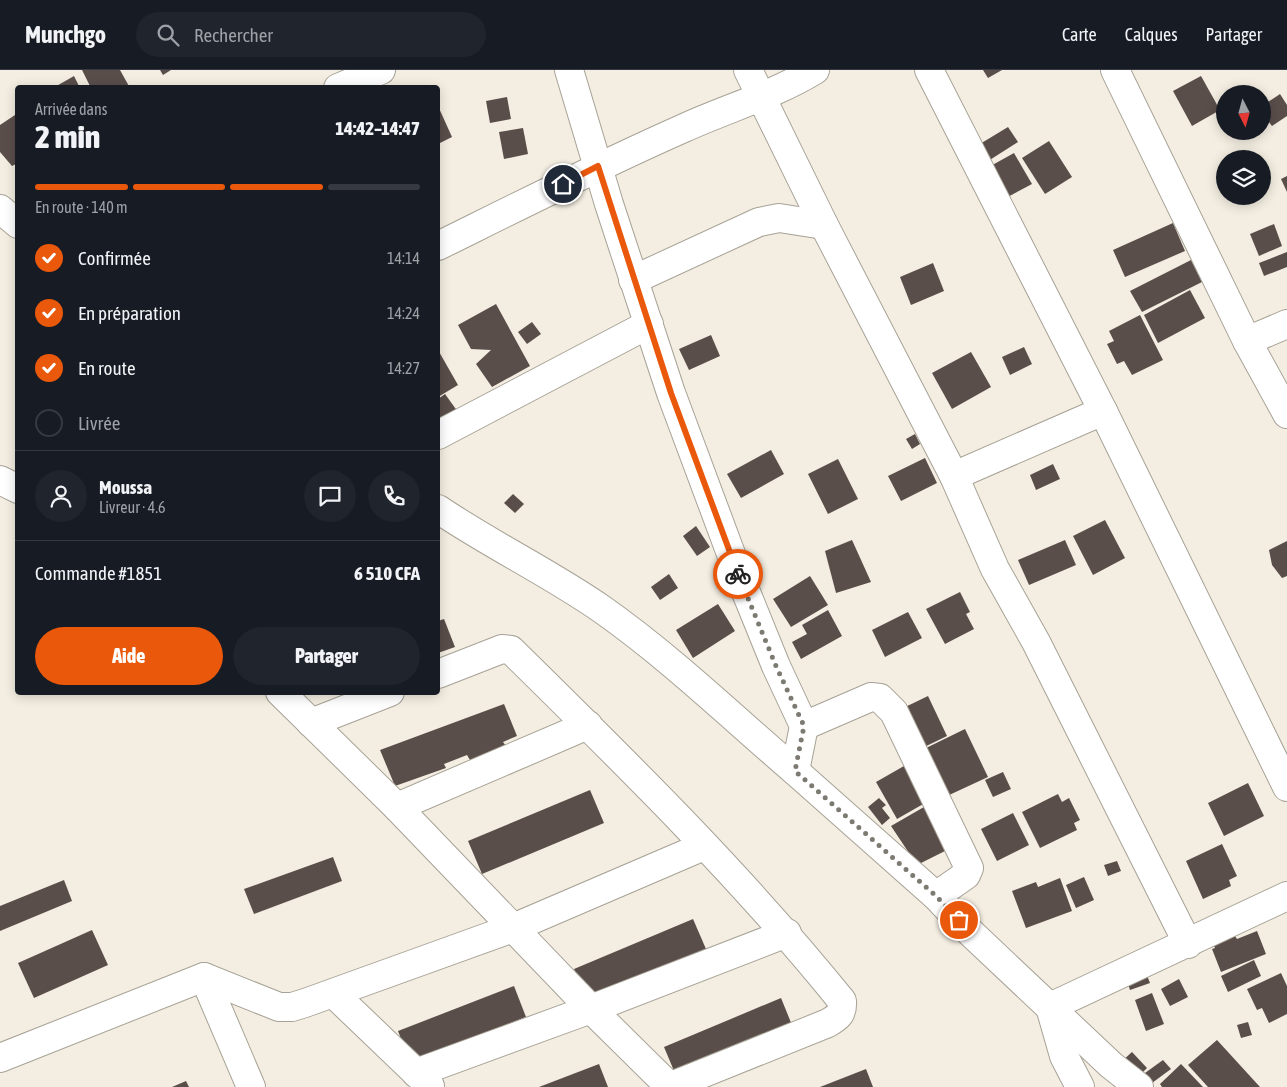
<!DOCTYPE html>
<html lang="fr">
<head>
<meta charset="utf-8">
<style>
  body { margin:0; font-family:"Asap Condensed",sans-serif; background:#20242c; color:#f1f3f6; height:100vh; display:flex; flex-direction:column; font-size:19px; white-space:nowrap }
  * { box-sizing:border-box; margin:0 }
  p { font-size:16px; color:#9ea1a6 }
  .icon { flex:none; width:28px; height:28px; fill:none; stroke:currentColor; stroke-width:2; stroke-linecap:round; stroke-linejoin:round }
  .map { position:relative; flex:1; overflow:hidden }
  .panel { position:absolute; left:15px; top:15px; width:425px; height:610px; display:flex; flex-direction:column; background:#171b24; border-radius:5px; box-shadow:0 2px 12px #0003 }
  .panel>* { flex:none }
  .needle { width:32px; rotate:174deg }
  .controls { position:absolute; left:1216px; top:15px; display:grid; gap:10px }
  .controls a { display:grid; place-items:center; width:55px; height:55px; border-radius:50%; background:#171b24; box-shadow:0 2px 12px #0003; font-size:25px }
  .pin { position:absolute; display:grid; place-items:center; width:42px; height:42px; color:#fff; margin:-21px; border:2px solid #fff; border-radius:50%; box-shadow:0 1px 5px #0007 }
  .courier { position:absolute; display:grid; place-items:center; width:50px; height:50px; margin:-25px; border:4px solid #ea580c; border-radius:50%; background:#fff; color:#222; box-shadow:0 1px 6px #0007 }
  .headline em { font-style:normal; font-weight:800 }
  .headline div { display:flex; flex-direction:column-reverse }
  .headline { display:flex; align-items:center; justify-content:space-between; height:85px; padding:0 20px }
  h1 { font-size:32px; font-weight:800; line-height:38px }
  .bar { display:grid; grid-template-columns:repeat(4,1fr); gap:8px 5px; align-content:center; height:60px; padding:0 20px }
  .bar i { height:6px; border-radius:4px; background:#363941 }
  .bar .current { background:#ea580c }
  .bar p { grid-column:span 4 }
  .line { display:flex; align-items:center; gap:12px; padding:0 20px; border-top:1px solid #363941 }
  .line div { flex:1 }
  .round { display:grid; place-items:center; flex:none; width:52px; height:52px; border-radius:26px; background:#20242c }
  ol { padding:0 20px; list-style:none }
  li { display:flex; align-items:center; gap:15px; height:55px }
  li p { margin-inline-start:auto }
  li .icon { padding:5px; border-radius:50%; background:#ea580c; color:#fff; stroke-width:4 }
  li:last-child { color:#9ea1a6 }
  li i { width:28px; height:28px; border:2px solid #363941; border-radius:50% }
  .button { display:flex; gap:10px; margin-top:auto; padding:10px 20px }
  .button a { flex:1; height:58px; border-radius:30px; background:#ea580c; color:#fff; font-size:20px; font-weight:800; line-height:58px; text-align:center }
  .button a+a { background:#20242c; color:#f1f3f6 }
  header { display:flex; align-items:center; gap:30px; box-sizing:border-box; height:70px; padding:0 25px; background:#171b24; border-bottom:1px solid #363941 }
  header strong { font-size:24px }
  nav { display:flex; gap:28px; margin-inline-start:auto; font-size:18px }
  .search { width:350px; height:45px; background:#20242c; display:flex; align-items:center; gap:12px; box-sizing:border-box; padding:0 18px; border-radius:28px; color:#9ea1a6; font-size:19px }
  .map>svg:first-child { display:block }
  .building { fill:#5a4e4b }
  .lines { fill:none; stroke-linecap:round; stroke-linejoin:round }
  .minor-casing { stroke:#a7a296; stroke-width:30 }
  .minor { stroke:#fff; stroke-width:28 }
  .done { stroke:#7d7a72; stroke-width:5; stroke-dasharray:0 9 }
  .route { stroke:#ea580c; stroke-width:6 }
</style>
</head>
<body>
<header>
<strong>Munchgo</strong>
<div class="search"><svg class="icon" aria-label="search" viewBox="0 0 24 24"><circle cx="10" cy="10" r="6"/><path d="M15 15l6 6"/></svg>Rechercher</div>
<nav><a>Carte</a><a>Calques</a><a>Partager</a></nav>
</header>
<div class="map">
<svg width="1287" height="1017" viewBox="0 0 1287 1017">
  <rect width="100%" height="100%" fill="#f4eee2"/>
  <!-- building -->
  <g class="building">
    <path d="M82 0H120L130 18H91Z"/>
    <path d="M160 0H171L163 5Z"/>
    <path d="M983 0H1002L988 8Z"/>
    <path d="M74 6 80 18H53Z"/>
    <path d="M1201 6 1220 40 1192 56 1173 21Z"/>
    <path d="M1280 24 1287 35V46L1272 56 1262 43V36Z"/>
    <path d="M507 27 511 49 490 53 486 31Z"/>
    <path d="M438 36 452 67 438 74Z"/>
    <path d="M18 43V93L12 96 0 82V55Z"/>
    <path d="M1008 57 1018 72 985 93 975 77Z"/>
    <path d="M523 58 528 84 504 89 499 62Z"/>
    <path d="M1049 71 1072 107 1045 124 1022 88Z"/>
    <path d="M1014 83 1032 114 1004 129 987 98Z"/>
    <path d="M1287 106V122L1281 109Z"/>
    <path d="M1173 153 1185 181 1125 207 1113 180Z"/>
    <path d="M1274 154 1282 176 1259 186 1250 164Z"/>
    <path d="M1287 182V197L1264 206 1259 193Z"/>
    <path d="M1191 190 1202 212 1142 242 1130 221Z"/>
    <path d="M933 193 944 221 911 235 900 207Z"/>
    <path d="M1190 220 1205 248 1158 273 1144 245Z"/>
    <path d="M496 234 530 296 492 317 476 294 491 280 471 279 458 255Z"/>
    <path d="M1140 245 1163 290 1132 305 1124 291 1117 294 1107 274 1114 271 1109 261Z"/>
    <path d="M532 252 541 264 527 274 518 262Z"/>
    <path d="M711 265 720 286 689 300 679 279Z"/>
    <path d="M1024 277 1032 294 1010 305 1002 287Z"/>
    <path d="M438 280 458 315 438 327Z"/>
    <path d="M971 282 991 317 952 339 932 303Z"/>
    <path d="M445 324 458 342 438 357V329Z"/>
    <path d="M915 364 920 374 912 379 906 369Z"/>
    <path d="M771 380 784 404 741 428 727 404Z"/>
    <path d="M925 388 937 413 901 431 888 406Z"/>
    <path d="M838 389 858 429 828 444 808 404Z"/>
    <path d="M1053 394 1060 409 1036 420 1030 405Z"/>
    <path d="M513 424 524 434 515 443 504 433Z"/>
    <path d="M1105 450 1125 488 1093 505 1073 466Z"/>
    <path d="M696 456 710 477 697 486 683 466Z"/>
    <path d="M852 470 871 512 836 523 825 481Z"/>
    <path d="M1065 470 1076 495 1029 515 1018 490Z"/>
    <path d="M1287 471V506L1282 508 1272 495 1269 480Z"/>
    <path d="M669 504 678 518 660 530 651 517Z"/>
    <path d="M810 506 828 535 791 557 773 529Z"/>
    <path d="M960 522 970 542 966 544 974 559 945 574 926 539Z"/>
    <path d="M718 534 735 561 693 588 676 560Z"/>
    <path d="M828 540 842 566 801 589 792 572 807 564 802 555Z"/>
    <path d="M908 542 922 568 885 587 872 560Z"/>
    <path d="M444 549 455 577 438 583V551Z"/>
    <path d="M928 626 947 666 916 681 897 641Z"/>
    <path d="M504 634 517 666 503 672 506 676 470 690 467 685 444 694 446 698 395 716 380 680Z"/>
    <path d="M965 659 988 707 947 726 924 679Z"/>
    <path d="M904 696 925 733 897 749 876 712Z"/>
    <path d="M1003 702 1011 719 993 727 985 710Z"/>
    <path d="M1248 713 1264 746 1224 766 1208 733Z"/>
    <path d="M590 720 604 753 482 804 468 771Z"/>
    <path d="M1058 724 1062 732 1069 728 1080 750 1074 753 1077 760 1040 778 1022 742Z"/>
    <path d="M879 728 886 735 882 738 890 748 882 755 868 737Z"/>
    <path d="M924 737 945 781 917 795 891 756Z"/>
    <path d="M1013 743 1029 775 997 791 981 759Z"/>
    <path d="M1222 774 1237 806 1229 810 1231 816 1203 829 1186 791Z"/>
    <path d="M333 787 342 811 254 844 244 819Z"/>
    <path d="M1117 791 1121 801 1108 806 1104 795Z"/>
    <path d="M1084 807 1094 830 1076 838 1066 815Z"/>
    <path d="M1060 808 1072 841 1026 858 1012 821 1036 812 1038 817Z"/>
    <path d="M64 810 72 831 0 861V836Z"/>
    <path d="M693 849 706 879 587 929 574 899Z"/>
    <path d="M92 860 108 895 34 928 18 893Z"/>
    <path d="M1257 861 1266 884 1221 902 1212 879 1215 878 1213 874 1235 866 1237 869Z"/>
    <path d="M1254 890 1261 906 1228 922 1221 906Z"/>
    <path d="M1144 898 1150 913 1130 920 1125 905Z"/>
    <path d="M1281 903 1287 916V944L1269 953 1262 938 1257 940 1247 919Z"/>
    <path d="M1179 909 1188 927 1170 936 1161 919Z"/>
    <path d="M514 916 526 947 410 992 398 961Z"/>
    <path d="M1152 923 1164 954 1146 961 1135 930Z"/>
    <path d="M781 928 794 960 677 1008 664 977Z"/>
    <path d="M1248 952 1252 965 1241 968 1237 955Z"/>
    <path d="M1217 970 1260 1017H1208L1188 995Z"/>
    <path d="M1132 982 1147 998 1137 1008 1121 992Z"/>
    <path d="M1163 990 1171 999 1152 1013 1145 1003Z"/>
    <path d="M599 994 608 1017H539Z"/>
    <path d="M1181 994 1203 1017H1162L1160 1014Z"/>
    <path d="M866 999 873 1017H820Z"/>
    <path d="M186 1011 189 1017H172Z"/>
  </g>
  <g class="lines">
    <!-- minor casing -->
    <g class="minor-casing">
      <g id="minor">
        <path d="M569 0 609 134 671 323 737 500 776 596 804 656 795 701 936 826 970 862 1111 995 1139 1017"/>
        <path d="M748 0 824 155 954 406 995 499 1036 572 1188 874"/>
        <path d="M929 0 1103 341 1287 717"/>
        <path d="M1115 0 1247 271 1287 344"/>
        <path d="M338 18 381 0"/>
        <path d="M0 139 18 154"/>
        <path d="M438 176C519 136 600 95 684 58 728 38 774 25 815 0"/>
        <path d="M633 210 759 152 779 148 824 155"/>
        <path d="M1247 271 1287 254"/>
        <path d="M438 365 649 254"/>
        <path d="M954 406 1103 341"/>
        <path d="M0 410 18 419"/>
        <path d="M438 439C491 475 550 503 603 540 671 588 732 647 795 701"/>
        <path d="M438 604 502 579 511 580C626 693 741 806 842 931 843 944 838 947 828 953L669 1017"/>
        <path d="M280 622 397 737 591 939 670 1017"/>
        <path d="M311 653 390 622"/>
        <path d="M804 656 871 627 880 628 894 642 969 798 966 805 936 826"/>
        <path d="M397 737 588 655"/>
        <path d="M204 907 251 1017"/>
        <path d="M334 924 430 1016"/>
        <path d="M0 988 204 907 279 937H292L305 933 513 858 704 776"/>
        <path d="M416 1003 591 939 787 863"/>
        <path d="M1080 1017 1064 986 1050 937 1287 826"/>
      </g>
    </g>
    <!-- minor -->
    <use href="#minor" class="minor"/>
  </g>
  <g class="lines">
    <!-- done -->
    <path class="done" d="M738 504 776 596 804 656 795 701 936 826 959 850"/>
    <!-- route -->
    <path class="route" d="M563 114 598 96 671 323 738 504"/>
  </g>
</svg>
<div class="controls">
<a><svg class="needle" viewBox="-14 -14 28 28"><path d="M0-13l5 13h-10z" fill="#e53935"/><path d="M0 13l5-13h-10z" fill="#9ea1a6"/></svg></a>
<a><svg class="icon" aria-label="layers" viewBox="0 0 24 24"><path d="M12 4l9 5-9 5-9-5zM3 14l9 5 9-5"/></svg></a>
</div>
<div class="pin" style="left:959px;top:850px;background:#ea580c"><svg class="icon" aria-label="bag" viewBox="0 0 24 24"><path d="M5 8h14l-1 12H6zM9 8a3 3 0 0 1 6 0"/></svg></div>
<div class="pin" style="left:563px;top:114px;background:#1f2937"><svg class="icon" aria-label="home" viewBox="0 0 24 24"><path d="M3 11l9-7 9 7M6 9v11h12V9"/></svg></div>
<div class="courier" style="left:738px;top:504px"><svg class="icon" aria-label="bike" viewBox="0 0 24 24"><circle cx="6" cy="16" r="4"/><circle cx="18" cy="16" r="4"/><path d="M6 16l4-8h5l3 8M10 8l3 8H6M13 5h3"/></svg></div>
<section class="panel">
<div class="headline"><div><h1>2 min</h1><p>Arrivée dans</p></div><em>14:42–14:47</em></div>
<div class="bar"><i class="current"></i><i class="current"></i><i class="current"></i><i></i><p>En route · 140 m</p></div>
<ol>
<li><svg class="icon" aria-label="check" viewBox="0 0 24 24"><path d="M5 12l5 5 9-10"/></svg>Confirmée<p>14:14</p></li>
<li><svg class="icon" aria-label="check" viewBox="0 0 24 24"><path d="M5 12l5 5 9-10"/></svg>En préparation<p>14:24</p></li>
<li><svg class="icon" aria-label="check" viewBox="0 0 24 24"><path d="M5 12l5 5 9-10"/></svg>En route<p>14:27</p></li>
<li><i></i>Livrée</li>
</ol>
<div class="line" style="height:90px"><a class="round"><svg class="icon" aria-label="person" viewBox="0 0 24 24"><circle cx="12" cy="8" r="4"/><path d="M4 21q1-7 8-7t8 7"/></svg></a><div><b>Moussa</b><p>Livreur · 4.6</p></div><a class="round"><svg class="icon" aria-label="chat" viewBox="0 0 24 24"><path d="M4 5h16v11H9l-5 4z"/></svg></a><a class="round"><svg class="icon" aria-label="phone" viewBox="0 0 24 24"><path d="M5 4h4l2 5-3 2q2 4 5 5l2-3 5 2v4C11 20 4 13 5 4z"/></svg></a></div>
<div class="line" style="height:65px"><div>Commande #1851</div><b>6 510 CFA</b></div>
<div class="button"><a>Aide</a><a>Partager</a></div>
</section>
</div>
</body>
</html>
